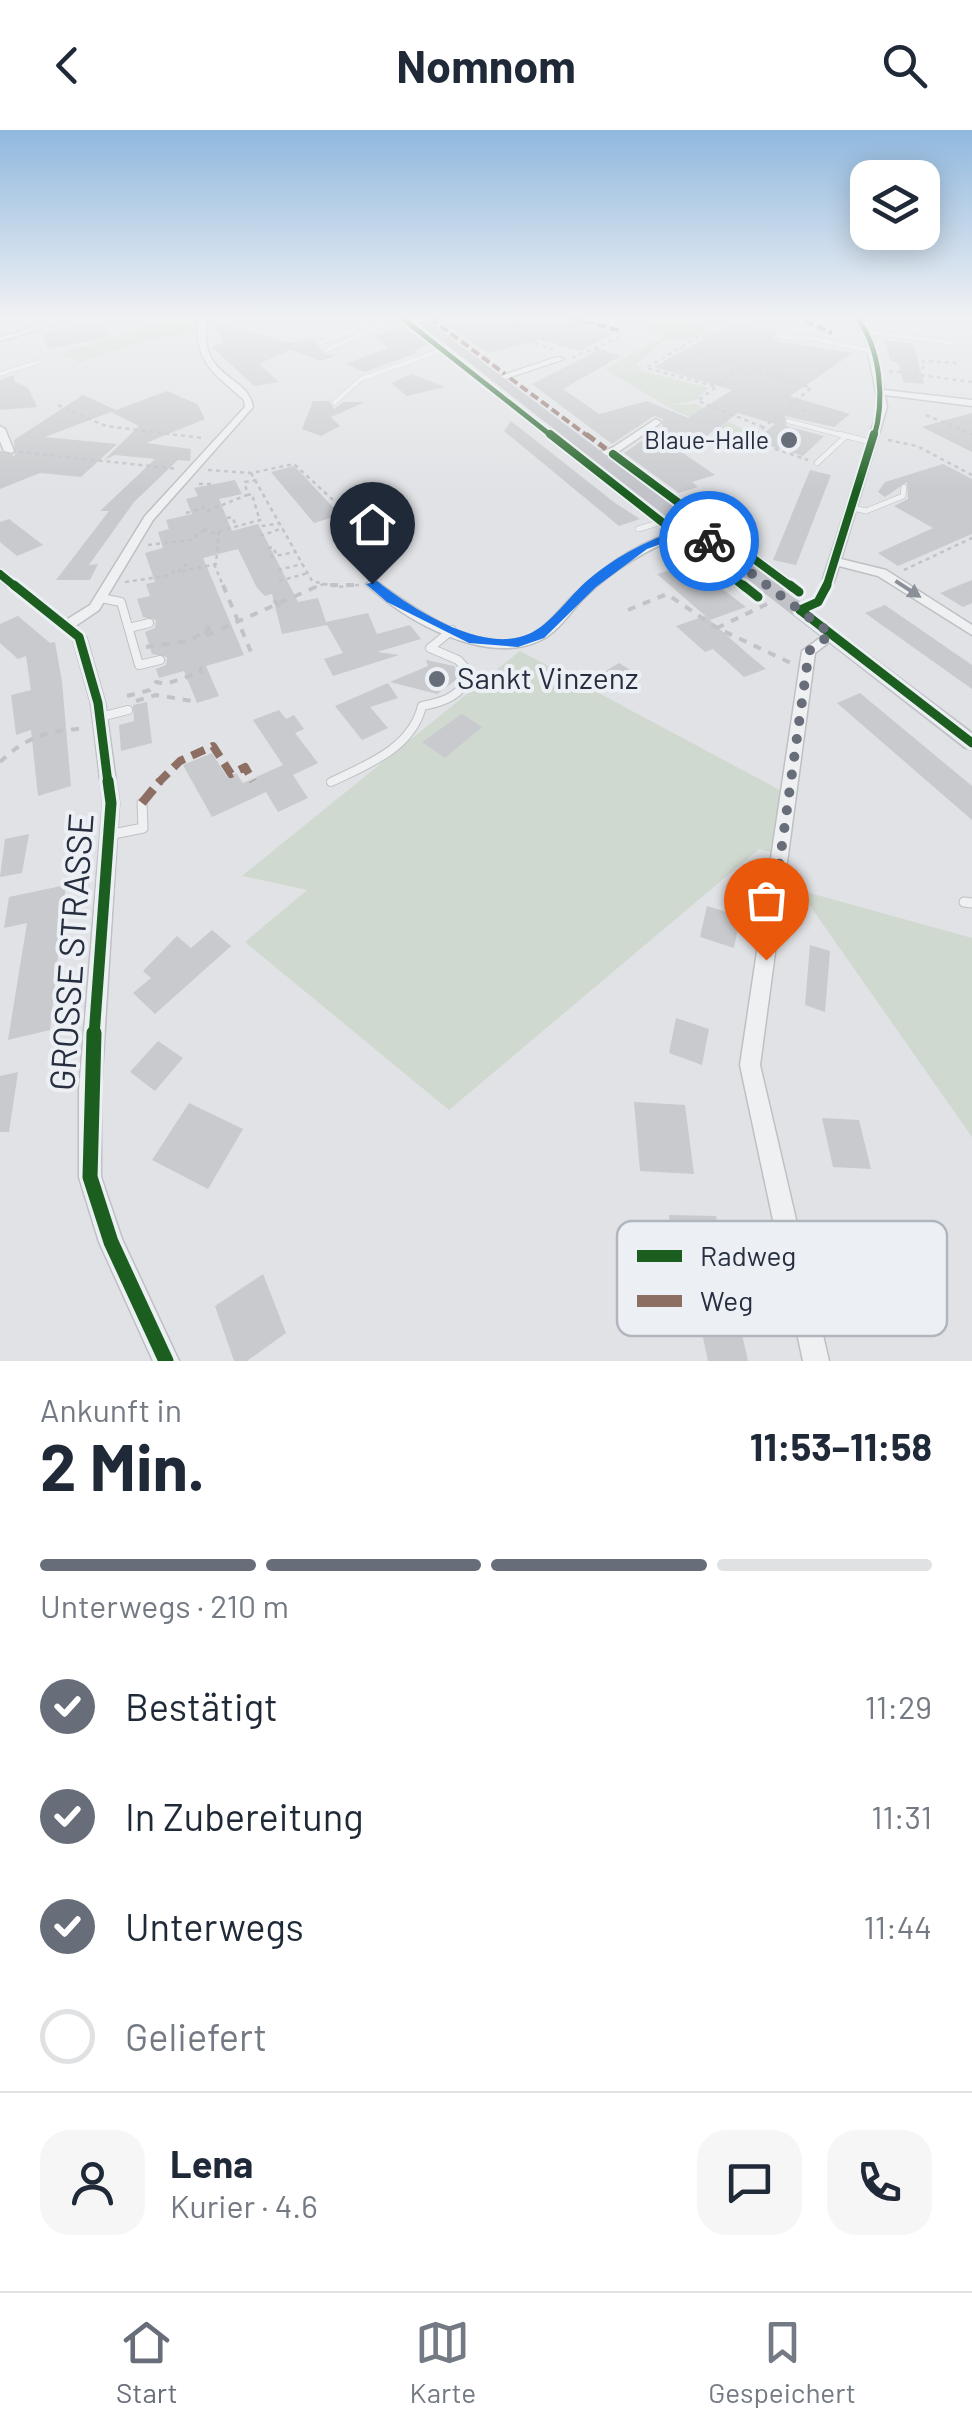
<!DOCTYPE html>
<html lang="de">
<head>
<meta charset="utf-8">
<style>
  body { margin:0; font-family:Barlow,sans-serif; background:#f6f6f7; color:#1f2937; height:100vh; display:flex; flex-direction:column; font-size:38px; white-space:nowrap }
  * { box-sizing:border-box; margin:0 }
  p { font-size:32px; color:#747a83 }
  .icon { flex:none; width:55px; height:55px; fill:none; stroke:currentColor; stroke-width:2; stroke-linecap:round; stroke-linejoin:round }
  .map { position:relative; height:1231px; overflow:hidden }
  .side { display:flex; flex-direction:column; background:#fff; flex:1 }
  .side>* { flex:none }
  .tools { position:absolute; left:850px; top:30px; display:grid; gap:20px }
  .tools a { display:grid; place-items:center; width:90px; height:90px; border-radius:20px; background:#fff; box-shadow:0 5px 25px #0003; font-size:50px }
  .pin { position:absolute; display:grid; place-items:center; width:85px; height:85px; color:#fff; margin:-102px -42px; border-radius:50% 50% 50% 0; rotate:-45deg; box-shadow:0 0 10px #0007 }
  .pin .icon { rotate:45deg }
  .courier { position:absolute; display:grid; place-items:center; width:100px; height:100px; margin:-50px; border:8px solid #1a73e8; border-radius:50%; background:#fff; color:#222; box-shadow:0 2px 12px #0007 }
  .headline em { font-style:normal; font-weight:700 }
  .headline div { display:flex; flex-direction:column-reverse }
  .headline { display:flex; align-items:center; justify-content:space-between; height:170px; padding:0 40px }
  h1 { font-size:65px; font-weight:700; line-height:75px }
  .bar { display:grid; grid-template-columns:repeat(4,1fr); gap:15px 10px; align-content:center; height:120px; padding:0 40px }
  .bar i { height:12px; border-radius:8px; background:#e0e1e3 }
  .bar .selected { background:#676d79 }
  .bar p { grid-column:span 4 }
  .line { display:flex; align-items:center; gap:25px; padding:0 40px; border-top:2px solid #e0e1e3 }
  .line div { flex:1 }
  .round { display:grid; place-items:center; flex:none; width:105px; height:105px; border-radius:30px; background:#f6f6f7 }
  ol { padding:0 40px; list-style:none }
  li { display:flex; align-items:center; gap:30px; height:110px }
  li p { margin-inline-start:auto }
  li .icon { padding:10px; border-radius:50%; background:#676d79; color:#fff; stroke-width:4 }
  li:last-child { color:#747a83 }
  li i { width:55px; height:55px; border:5px solid #e0e1e3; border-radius:50% }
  header { display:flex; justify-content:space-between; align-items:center; height:130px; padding:0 40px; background:#fff; font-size:45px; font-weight:700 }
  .menu { display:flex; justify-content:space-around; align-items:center; height:140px; border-top:2px solid #e0e1e3; background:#fff; font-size:28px; color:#747a83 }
  .menu a { display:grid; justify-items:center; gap:5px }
  .menu .selected { color:#676d79 }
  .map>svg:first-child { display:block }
  .green { fill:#d0d9cf }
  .building { fill:#c8cacd }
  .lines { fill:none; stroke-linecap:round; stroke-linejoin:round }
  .service-far3-casing { stroke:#bec0c3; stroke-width:5 }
  .service-far2-casing { stroke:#bec0c3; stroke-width:6 }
  .service-far1-casing { stroke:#bec0c3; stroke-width:10 }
  .service-casing { stroke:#bec0c3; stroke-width:11 }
  .minor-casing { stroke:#bec0c3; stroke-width:3 }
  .path-far1 { stroke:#c2c3c8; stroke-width:2.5; stroke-dasharray:4 4; stroke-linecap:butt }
  .path { stroke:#c2c3c8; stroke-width:4; stroke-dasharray:8 8; stroke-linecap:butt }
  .service-far3 { stroke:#eff0f2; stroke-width:4 }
  .service-far2 { stroke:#eff0f2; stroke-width:5 }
  .service-far1 { stroke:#eff0f2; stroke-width:8 }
  .service { stroke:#eff0f2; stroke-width:9 }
  .minor { fill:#eff0f2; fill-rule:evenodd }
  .secondary { fill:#c1c3c8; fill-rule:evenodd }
  .quiet-far3 { stroke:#8d6e63; stroke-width:4; stroke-dasharray:9 4; stroke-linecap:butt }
  .quiet-far2 { stroke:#8d6e63; stroke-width:5; stroke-dasharray:11 5; stroke-linecap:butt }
  .quiet-far1 { stroke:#8d6e63; stroke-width:8; stroke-dasharray:14 8; stroke-linecap:butt }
  .quiet { stroke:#8d6e63; stroke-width:9; stroke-dasharray:18 9; stroke-linecap:butt }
  .cycleway-far4-casing { stroke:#ecf0f5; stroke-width:9 }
  .cycleway-far3-casing { stroke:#ecf0f5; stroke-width:12 }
  .cycleway-far2-casing { stroke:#ecf0f5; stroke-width:15 }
  .cycleway-far1-casing { stroke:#ecf0f5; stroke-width:18 }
  .cycleway-casing { stroke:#ecf0f5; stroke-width:21 }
  .cycleway-far4 { stroke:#1b5e20; stroke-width:5 }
  .cycleway-far3 { stroke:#1b5e20; stroke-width:8 }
  .cycleway-far2 { stroke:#1b5e20; stroke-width:9 }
  .cycleway-far1 { stroke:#1b5e20; stroke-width:11 }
  .cycleway { stroke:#1b5e20; stroke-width:15 }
  .oneway { fill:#8a8f98 }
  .route { fill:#1a73e8 }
  .done { stroke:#676d79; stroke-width:10; stroke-dasharray:0 18 }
  .poi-dot { fill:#676d79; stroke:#ecf0f5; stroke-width:4 }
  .labels { text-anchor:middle; stroke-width:8; stroke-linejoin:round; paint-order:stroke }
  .far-poi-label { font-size:25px; fill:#262e3f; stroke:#ecf0f5; text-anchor:end }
  .poi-label { font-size:30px; fill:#262e3f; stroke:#ecf0f5; text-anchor:start }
  .near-street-label { font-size:35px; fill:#262e3f; stroke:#ecf0f5 }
  .key { fill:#ecf0f5; stroke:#b1b6be; stroke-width:2.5 }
  .key-label { font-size:28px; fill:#262e3f }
</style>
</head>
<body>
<header><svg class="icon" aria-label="back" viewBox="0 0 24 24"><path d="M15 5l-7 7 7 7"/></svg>Nomnom<svg class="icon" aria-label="search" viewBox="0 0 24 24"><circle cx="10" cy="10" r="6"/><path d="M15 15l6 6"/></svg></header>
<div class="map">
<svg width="972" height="1231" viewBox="0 0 972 1231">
  <rect width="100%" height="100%" fill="#e0e2e5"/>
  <!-- green -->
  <g class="green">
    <path d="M156 188H203L199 203 152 209 80 232 60 224 159 192Z"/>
    <path d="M625 188H669L709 199 696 208 665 210 636 234 642 241 709 258 696 270 672 275 696 274 750 303 744 309 675 281 605 239 666 206Z"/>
    <path d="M520 521 791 666 781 724 759 719 449 980 245 812 307 760 242 746Z"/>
    <path d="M799 760 972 808V1007Z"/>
  </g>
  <!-- building -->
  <g class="building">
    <path d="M436 188 480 197 502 188H563L615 203 580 221 541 210 487 223Z"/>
    <path d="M211 190 289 213 313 208 325 225 339 224 321 231 290 220 259 234 279 252 254 256 212 217 224 213Z"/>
    <path d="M98 191 110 205 107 208 48 219 42 203Z"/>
    <path d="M730 194 777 202 773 208 778 212 853 223 790 266 850 284 834 297 785 286 786 296 824 306 803 326 754 311 775 294 738 283 683 323 715 345 692 352 698 357 679 363 624 323 662 297 663 289 654 286 612 314 532 254 599 220 621 226 563 259 599 284 647 271 688 288 732 260 654 237Z"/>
    <path d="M396 198 435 211 413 221 419 222 365 242 345 234 389 218 374 206Z"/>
    <path d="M885 210 913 213 924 254 903 252 898 233 890 231Z"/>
    <path d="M411 244 445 257 407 266 391 253Z"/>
    <path d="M14 245V251L28 258 37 277 0 280V250Z"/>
    <path d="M167 261 197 274 205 289 146 313 191 319 190 331 178 330 134 372 89 435 98 434 90 450H56L109 381H100L155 329 115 325 104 330 139 296 111 282Z"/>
    <path d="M83 265 116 280 45 307 117 314 81 347 40 343 0 359V321L15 326 14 310Z"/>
    <path d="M313 271H329L334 279 344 272H365L331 287 340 296 321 306 302 299Z"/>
    <path d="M972 283V322L922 297 946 290Z"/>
    <path d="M511 291 615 373 640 389 619 396 504 301Z"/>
    <path d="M943 334 972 349V404L898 436 878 423 933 398 894 376 908 369 907 352 885 367 878 362 885 352Z"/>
    <path d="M294 336 303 345 340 385 314 393 271 342Z"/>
    <path d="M810 340 831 345 805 412 796 435 773 430Z"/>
    <path d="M235 350 242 364 219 369 232 401 258 394 298 472 318 468 326 492 368 483 377 504 410 495 421 509 377 522 399 525 333 546 324 529 343 523 327 495 282 504 272 464 265 466 257 458 238 419 203 428 244 525 206 536 219 566 197 573 184 541 159 548 156 539 166 535 167 527 152 524 145 502 155 498 156 490 143 487 137 469 150 466 146 454 155 452 145 423 163 418 158 402 169 399 166 390 192 384 186 369 198 366 194 358Z"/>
    <path d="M9 389 43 415 17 426 0 412V392Z"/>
    <path d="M691 434 725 461 746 477 710 490 657 444Z"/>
    <path d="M972 450V473L963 477 940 463Z"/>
    <path d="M885 475 972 535V559L865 483Z"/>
    <path d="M18 486 50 513 55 512 62 552 71 656 38 666 31 600 16 605 11 565 31 560 26 526 18 529 0 513V494Z"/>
    <path d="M705 486 749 525 766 539 744 547 713 519 705 522 676 496Z"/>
    <path d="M426 530 454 536 460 547 437 564 390 552 428 536Z"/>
    <path d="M619 533 635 543 613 558 596 547Z"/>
    <path d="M388 553 398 568 370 577 388 598 362 610 335 576Z"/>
    <path d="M860 563 972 656V690L837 573Z"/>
    <path d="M147 572 152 613 121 621 119 595 134 591 133 575Z"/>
    <path d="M279 580 286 589 294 585 304 599 295 603 318 633 293 645 308 668 278 682 266 662 212 687 183 635 212 623 227 647 236 643 243 653 283 635 253 590Z"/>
    <path d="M462 584 482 597 445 628 422 612Z"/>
    <path d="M29 704 22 743 0 747 5 709Z"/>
    <path d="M66 755 50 900 8 910 27 793 4 798 9 767Z"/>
    <path d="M707 776 740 786 734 818 700 807Z"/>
    <path d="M212 800 231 816 155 884 133 863 151 848 143 841 177 806 191 818Z"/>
    <path d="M810 815 830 821 825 882 805 875Z"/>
    <path d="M676 888 709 899 702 935 669 923Z"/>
    <path d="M158 911 183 928 155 961 130 942Z"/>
    <path d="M18 942 9 1002H0V946Z"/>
    <path d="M634 972 685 975 694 1044 640 1041Z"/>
    <path d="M189 973 243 999 208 1059 152 1030Z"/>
    <path d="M822 988 859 990 871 1039 833 1037Z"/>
    <path d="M669 1085 716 1086 725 1135H676Z"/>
    <path d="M263 1144 286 1203 247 1231H234L215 1176Z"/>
    <path d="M739 1191 748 1231H708L700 1194Z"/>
  </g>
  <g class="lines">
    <!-- service-far3 casing -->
    <g class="service-far3-casing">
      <g id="service-far3">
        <path d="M868 202 953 213"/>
        <path d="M969 205 972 202"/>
        <path d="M779 207 811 208 871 221"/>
        <path d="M320 213 383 188"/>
        <path d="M327 220 396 188"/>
        <path d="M0 244 38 232"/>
        <path d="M334 273 361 249 453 216"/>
        <path d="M788 291 849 307"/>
      </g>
    </g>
    <!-- service-far2 casing -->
    <g class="service-far2-casing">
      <g id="service-far2">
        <path d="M839 304 874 313"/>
        <path d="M817 333 845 307"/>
        <path d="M853 378 866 381 903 366 904 357"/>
        <path d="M638 399 679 387"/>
      </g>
    </g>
    <!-- service-far1 casing -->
    <g class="service-far1-casing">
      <g id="service-far1">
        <path d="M101 468 121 472 139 535 160 530"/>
        <path d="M129 498 149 493"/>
        <path d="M100 587 128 580"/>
        <path d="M331 652C367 635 412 618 422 576 444 572 462 566 470 543L458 530 430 518 452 500"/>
      </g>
    </g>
    <!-- service casing -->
    <g class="service-casing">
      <g id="service">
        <path d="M108 705 143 698 142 673"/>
        <path d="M964 772 972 773"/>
      </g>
    </g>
    <!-- minor casing -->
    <g class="minor-casing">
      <g id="minor">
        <path d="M66 188H78L0 211V207Z"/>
        <path d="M199 188H207C197 251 248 243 253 277L153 390 99 480 74 497 86 507 105 573 119 673 101 960V1047L122 1109 179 1231H153L99 1112 79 1047V960L103 673 91 573 73 509 0 450V440L66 490 90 475 145 386 245 277 244 270C215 244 192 231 199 188Z"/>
        <path d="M854 188H861L872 202 884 260 972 270V276L885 265 887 277 841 429 886 440 972 495V505L878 446 839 436C830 464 829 474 800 484L794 480 813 469 819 461 879 277 864 202Z"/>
        <path d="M557 227 564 229 499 251 492 249Z"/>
        <path d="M656 289 661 292 659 294 618 322 596 328 591 325 612 318Z"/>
        <path d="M0 296 5 299 14 321 12 323 4 321 0 311Z"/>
        <path d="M693 395 699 398 697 400C655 415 617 435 585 467 571 481 559 501 541 510 488 537 404 491 366 454L372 450 376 451C414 479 481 527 530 505 548 497 561 477 575 464 608 431 648 408 693 395Z"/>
        <path d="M831 500 836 501 837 504 836 507 815 523 760 935 829 1231H803L740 935 802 521Z"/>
      </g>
    </g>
    <!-- path-far1 -->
    <g class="path-far1">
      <path d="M105 188 114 200"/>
      <path d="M718 188 737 193"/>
      <path d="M443 190 464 189 553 219"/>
      <path d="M800 195 810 188"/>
      <path d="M543 211 583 191"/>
      <path d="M475 214 530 188"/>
      <path d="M680 218 743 235"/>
      <path d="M595 219 609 223"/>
      <path d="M572 228 620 207 613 188"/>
      <path d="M889 241 972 252"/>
      <path d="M915 244 925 236 923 231 958 233"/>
      <path d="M714 256 646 238 700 206 767 207"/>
      <path d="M58 275 106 296 202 308"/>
      <path d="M801 280 806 281"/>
      <path d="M926 285 972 304"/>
      <path d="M777 286 749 310 808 330"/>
      <path d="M763 297 698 271 743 235 811 258 785 280"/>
      <path d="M888 310 917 316 972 345"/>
      <path d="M19 322 178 339"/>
      <path d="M208 340 251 343 294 334 345 381 344 389 378 438 376 443"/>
      <path d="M251 343 312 451 337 457 359 455"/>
      <path d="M199 354H214"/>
      <path d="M247 365 252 364 259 388"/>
      <path d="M207 381 247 365 245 352 257 350"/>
      <path d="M186 383 206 377"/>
      <path d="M227 388 232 387 236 395"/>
      <path d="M204 399 212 403 260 390 263 396 280 393"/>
      <path d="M260 406 283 398"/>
      <path d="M148 415 190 410 204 400"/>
      <path d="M268 418 273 417 277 426"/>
      <path d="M270 427 295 422"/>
      <path d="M187 434 178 442 216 434 219 398"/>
      <path d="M214 434 224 458"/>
      <path d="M278 440 302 434"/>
      <path d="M904 440 972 408"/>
      <path d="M279 451 308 443"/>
      <path d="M125 452 167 446 178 439"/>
      <path d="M313 458 324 454"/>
    </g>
    <!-- path -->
    <g class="path">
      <path d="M223 455 253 527"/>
      <path d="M330 455H356"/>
      <path d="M274 470 279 476 286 475"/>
      <path d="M767 474 717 498 793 534"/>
      <path d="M628 480 667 464 717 498"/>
      <path d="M210 497 203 507 320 455"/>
      <path d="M146 517 190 511 210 497"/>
      <path d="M127 566 150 560 156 552 166 554 201 542 200 537"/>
      <path d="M136 571 156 565 192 571"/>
      <path d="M0 632C28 605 49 601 87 598"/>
    </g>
    <!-- service-far3 -->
    <use href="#service-far3" class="service-far3"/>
    <!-- service-far2 -->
    <use href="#service-far2" class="service-far2"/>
    <!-- service-far1 -->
    <use href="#service-far1" class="service-far1"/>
    <!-- service -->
    <use href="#service" class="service"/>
    <!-- minor -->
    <use href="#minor" class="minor"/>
    <!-- secondary -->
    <path class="secondary" d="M412 188H424L972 601V621L964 619Z"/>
    <!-- quiet-far3 -->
    <g class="quiet-far3">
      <path d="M430 188 505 244"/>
      <path d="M572 188 621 201"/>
      <path d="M805 191 832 203"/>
      <path d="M510 248 589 307"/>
    </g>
    <!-- quiet-far2 -->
    <path class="quiet-far2" d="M586 304 606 319"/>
    <!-- quiet-far1 -->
    <path class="quiet-far1" d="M158 653 180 631 213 616 231 644 245 637 253 651"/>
    <!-- quiet -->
    <path class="quiet" d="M142 673 160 651"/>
    <!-- cycleway-far4 casing -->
    <g class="cycleway-far4-casing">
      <g id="cycleway-far4">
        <path d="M402 188 553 307"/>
        <path d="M857 188C881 219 885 271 874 307"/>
      </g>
    </g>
    <!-- cycleway-far3 casing -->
    <g class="cycleway-far3-casing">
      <g id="cycleway-far3">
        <path d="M550 304 746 458"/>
        <path d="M613 324 793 458"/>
        <path d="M0 444 17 458"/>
        <path d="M826 458 874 304"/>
      </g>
    </g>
    <!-- cycleway-far2 casing -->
    <g class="cycleway-far2-casing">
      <g id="cycleway-far2">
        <path d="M14 455 79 507 98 573 108 653"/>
        <path d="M743 455 758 467"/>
        <path d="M790 455 799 462"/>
        <path d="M800 480 818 472 827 455"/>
        <path d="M800 480 972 613"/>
      </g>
    </g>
    <!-- cycleway-far1 casing -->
    <g class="cycleway-far1-casing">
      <path id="cycleway-far1" d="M94 906 111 673 108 651"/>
    </g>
    <!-- cycleway casing -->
    <g class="cycleway-casing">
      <path id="cycleway" d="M94 903 90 1047 111 1112 166 1231"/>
    </g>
    <!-- cycleway-far4 -->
    <use href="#cycleway-far4" class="cycleway-far4"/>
    <!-- cycleway-far3 -->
    <use href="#cycleway-far3" class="cycleway-far3"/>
    <!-- cycleway-far2 -->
    <use href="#cycleway-far2" class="cycleway-far2"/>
    <!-- cycleway-far1 -->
    <use href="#cycleway-far1" class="cycleway-far1"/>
    <!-- cycleway -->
    <use href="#cycleway" class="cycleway"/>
  </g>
  <!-- one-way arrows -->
  <defs><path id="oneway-solid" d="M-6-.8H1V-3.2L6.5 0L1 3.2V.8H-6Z" transform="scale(2.5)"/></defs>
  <use class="oneway" href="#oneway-solid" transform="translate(908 459) rotate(33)"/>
  <!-- sky -->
  <linearGradient id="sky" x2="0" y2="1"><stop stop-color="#90b8df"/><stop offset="0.52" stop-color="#f1f2f3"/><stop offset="1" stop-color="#f1f2f3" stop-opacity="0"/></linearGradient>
  <rect width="972" height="361" fill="url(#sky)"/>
  <!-- route -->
  <path class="route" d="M689 396H697L715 411 705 414 691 403 647 419 596 457 544 508 518 517 469 513 387 472 366 454 377 451C412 479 485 526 531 503 553 492 569 466 588 450 619 424 650 409 689 396Z"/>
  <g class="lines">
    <!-- done -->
    <path class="done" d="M709 411 831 504 809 521 766 830"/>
  </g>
  <!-- markers -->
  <g class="poi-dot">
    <circle cx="789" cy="310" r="10"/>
    <circle cx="437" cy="549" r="10"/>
  </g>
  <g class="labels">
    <!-- far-poi labels -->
    <g class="far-poi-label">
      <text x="769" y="319">Blaue-Halle</text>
    </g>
    <!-- poi labels -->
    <g class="poi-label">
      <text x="457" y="559">Sankt Vinzenz</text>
    </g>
    <!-- near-street labels -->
    <g class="near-street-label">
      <text transform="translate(72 822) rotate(-86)" y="12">GROSSE STRASSE</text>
    </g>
  </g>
  <!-- legend -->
  <rect x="617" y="1091" width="330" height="115" rx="15" class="key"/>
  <rect x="637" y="1120" width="45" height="12" fill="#1b5e20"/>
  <rect x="637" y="1165" width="45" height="12" fill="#8d6e63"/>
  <g class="key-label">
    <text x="700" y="1136">Radweg</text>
    <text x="700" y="1181">Weg</text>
  </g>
</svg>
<div class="tools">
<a><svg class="icon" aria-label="layers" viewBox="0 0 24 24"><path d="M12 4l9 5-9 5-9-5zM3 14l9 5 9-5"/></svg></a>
</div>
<div class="pin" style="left:766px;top:830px;background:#ea580c"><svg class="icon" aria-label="bag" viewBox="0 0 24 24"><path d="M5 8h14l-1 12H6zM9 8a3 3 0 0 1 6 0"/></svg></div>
<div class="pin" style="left:372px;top:454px;background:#1f2937"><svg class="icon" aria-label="home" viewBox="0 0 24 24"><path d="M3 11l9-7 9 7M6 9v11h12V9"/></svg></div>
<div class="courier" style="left:709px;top:411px"><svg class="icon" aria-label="bike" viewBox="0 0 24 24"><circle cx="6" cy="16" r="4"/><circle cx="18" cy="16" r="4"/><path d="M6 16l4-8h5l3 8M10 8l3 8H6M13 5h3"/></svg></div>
</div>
<section class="side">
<div class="headline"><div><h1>2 Min.</h1><p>Ankunft in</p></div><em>11:53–11:58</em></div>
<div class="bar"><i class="selected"></i><i class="selected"></i><i class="selected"></i><i></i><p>Unterwegs · 210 m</p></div>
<ol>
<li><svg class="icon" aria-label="check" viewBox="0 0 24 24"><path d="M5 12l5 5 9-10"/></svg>Bestätigt<p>11:29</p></li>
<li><svg class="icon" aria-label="check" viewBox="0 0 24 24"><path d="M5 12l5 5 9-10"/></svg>In Zubereitung<p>11:31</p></li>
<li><svg class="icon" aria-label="check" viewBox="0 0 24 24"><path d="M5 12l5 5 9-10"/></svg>Unterwegs<p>11:44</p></li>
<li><i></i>Geliefert</li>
</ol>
<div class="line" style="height:180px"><a class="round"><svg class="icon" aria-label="person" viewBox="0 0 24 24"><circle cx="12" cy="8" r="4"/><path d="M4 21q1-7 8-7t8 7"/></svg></a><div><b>Lena</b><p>Kurier · 4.6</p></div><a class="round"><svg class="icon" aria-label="chat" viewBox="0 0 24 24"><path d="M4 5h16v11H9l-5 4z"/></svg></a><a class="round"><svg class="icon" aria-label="phone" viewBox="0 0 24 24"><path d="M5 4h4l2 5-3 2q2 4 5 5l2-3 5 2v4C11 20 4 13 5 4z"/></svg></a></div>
</section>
<nav class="menu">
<a class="selected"><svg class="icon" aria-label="home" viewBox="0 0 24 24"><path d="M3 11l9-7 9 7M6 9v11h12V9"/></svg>Start</a>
<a><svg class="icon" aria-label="map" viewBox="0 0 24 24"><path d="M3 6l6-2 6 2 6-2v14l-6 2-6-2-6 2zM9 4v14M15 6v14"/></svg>Karte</a>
<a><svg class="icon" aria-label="saved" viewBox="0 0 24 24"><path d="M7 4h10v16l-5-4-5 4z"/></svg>Gespeichert</a>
</nav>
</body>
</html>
